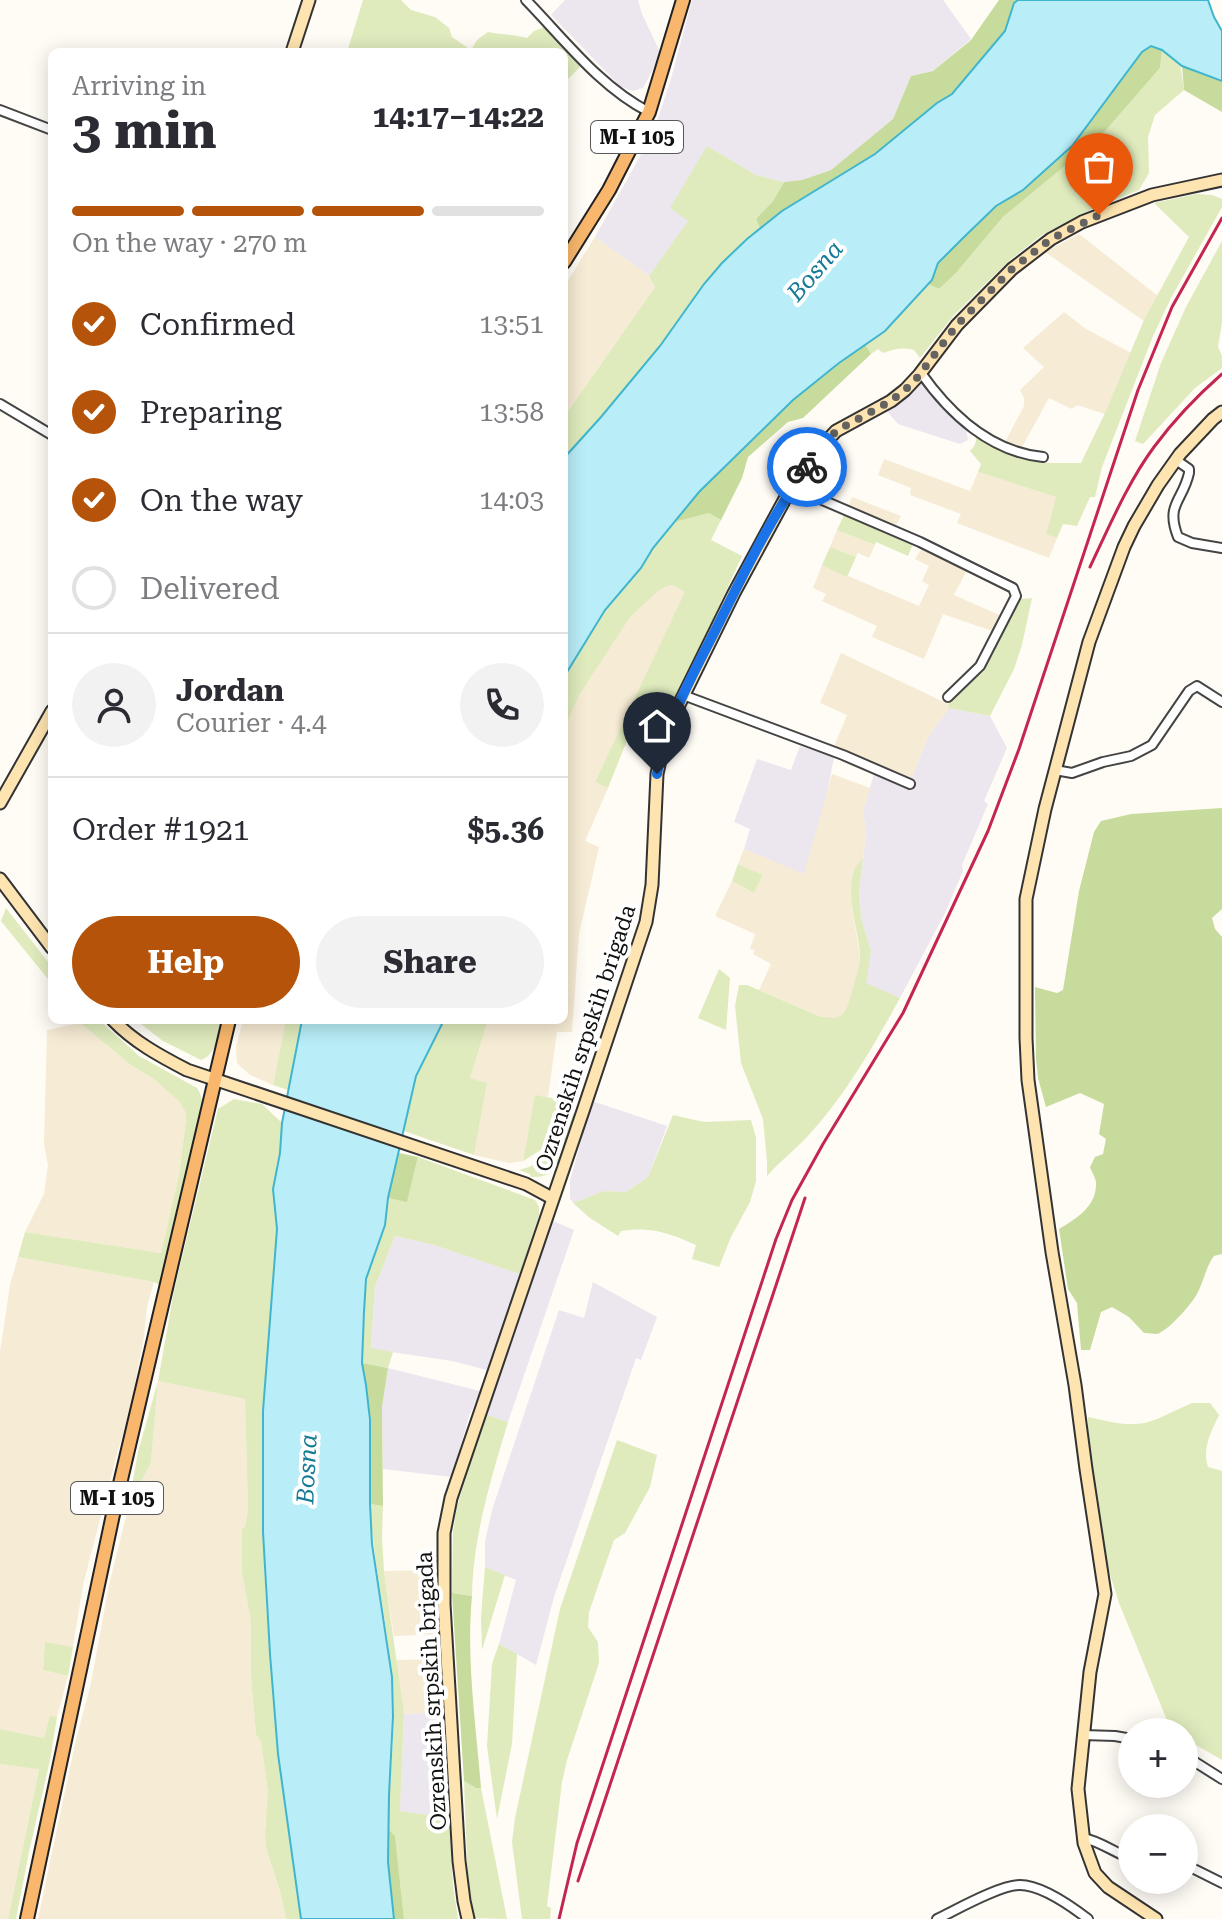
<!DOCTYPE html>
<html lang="en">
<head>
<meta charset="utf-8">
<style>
  body { margin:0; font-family:"Roboto Serif",serif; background:#f2f2f3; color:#2b2b33; height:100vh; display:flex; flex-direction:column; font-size:30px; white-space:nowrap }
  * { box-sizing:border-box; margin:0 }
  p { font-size:26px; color:#7c7c81 }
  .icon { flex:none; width:44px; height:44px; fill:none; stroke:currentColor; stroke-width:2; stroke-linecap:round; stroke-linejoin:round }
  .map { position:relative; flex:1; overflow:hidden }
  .drawer { position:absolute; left:48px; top:48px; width:520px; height:976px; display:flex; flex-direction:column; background:#fff; border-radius:12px; box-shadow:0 4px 20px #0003 }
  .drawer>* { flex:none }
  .controls { position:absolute; left:1118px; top:1718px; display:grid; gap:16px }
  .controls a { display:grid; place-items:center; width:80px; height:80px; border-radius:50%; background:#fff; box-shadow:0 4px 20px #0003; font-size:40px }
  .pin { position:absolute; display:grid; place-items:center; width:68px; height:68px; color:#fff; margin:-82px -34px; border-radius:50% 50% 50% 0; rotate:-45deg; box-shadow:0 0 8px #0007 }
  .pin .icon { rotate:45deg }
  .courier { position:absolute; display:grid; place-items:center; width:80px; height:80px; margin:-40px; border:6px solid #1a73e8; border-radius:50%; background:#fff; color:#222; box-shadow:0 2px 10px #0007 }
  .headline em { font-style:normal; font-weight:700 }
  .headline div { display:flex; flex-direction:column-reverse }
  .headline { display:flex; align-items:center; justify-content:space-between; height:136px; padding:0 24px }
  h1 { font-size:52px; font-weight:700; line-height:60px }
  .bar { display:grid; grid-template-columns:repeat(4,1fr); gap:12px 8px; align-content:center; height:96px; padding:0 24px }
  .bar i { height:10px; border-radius:6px; background:#e1e1e2 }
  .bar .active { background:#b45309 }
  .bar p { grid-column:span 4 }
  .line { display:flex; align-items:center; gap:20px; padding:0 24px; border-top:2px solid #e1e1e2 }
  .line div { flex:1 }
  .round { display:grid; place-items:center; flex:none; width:84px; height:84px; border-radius:42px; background:#f2f2f3 }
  ol { padding:0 24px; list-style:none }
  li { display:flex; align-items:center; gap:24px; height:88px }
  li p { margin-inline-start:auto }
  li .icon { padding:8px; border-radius:50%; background:#b45309; color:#fff; stroke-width:4 }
  li:last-child { color:#7c7c81 }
  li i { width:44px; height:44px; border:4px solid #e1e1e2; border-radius:50% }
  .action { display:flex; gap:16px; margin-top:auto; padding:16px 24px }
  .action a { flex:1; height:92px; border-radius:48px; background:#b45309; color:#fff; font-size:32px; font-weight:700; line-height:92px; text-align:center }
  .action a+a { background:#f2f2f3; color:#2b2b33 }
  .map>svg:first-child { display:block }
  .industrial { fill:#ece6ef }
  .farmland { fill:#f6ebd4 }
  .green { fill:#dfebbd }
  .forest { fill:#c7dc9c }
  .water { fill:#b9edf7; stroke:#40b5ce; stroke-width:2 }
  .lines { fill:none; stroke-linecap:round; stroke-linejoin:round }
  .street-casing { stroke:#444; stroke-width:12 }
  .secondary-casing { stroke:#333; stroke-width:15 }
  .primary-casing { stroke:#222; stroke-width:16 }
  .street { stroke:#fff; stroke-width:8 }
  .secondary { stroke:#fee4b0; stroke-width:11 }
  .primary { stroke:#f8b76c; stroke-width:12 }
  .rail { stroke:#c32751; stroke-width:3 }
  .done { stroke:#646361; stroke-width:8; stroke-dasharray:0 14.4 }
  .route { stroke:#1a73e8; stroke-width:10 }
  .labels { text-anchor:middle; stroke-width:8; stroke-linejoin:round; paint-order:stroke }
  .shield { fill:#fff; stroke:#585858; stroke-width:2 }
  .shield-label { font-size:20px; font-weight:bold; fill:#111 }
  .street-label { font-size:22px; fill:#111; stroke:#fff }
  .water-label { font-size:24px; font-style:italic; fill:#177b96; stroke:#fff }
</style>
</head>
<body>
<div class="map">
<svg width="1222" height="1919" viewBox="0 0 1222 1919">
  <rect width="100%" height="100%" fill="#fffbf5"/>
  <!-- industrial -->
  <g class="industrial">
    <path d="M565 0H638L642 14 661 54 643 88 632 91 620 86 551 15Z"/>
    <path d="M692 0H943L971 39 933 71 911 76 893 119 831 170 802 180 784 182 756 175 707 146 689 221 649 276 595 237 653 133 671 79Z"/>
    <path d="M921 382 966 428 968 440 960 444 898 424 886 410 909 395Z"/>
    <path d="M949 708 990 716 1007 748 984 801 988 804 962 865 963 871 945 913 900 998 865 984 871 952 861 917 859 892 866 835 863 810 877 765 912 778 927 739Z"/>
    <path d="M800 746 834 757 824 809 804 875 744 849 750 829 734 822 757 759 791 770Z"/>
    <path d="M592 1101 667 1126 648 1177 626 1192 604 1191 573 1203 570 1198V1181Z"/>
    <path d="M551 1220 574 1230 508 1422 485 1414Z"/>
    <path d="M395 1236 434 1245 520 1274 487 1370 452 1361 371 1349 375 1287Z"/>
    <path d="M593 1282 657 1317 641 1360 636 1358 554 1597 536 1665 499 1644 516 1580 485 1567V1542L492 1510 559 1310 584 1318Z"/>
    <path d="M388 1368 480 1391 469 1416 452 1477 383 1469 382 1407Z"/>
    <path d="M443 1712 449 1818 400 1811 404 1714Z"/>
  </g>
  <!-- farmland -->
  <g class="farmland">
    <path d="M1079 234 1158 296 1144 321 1045 252Z"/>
    <path d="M595 237 649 276 655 287 564 417V287Z"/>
    <path d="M1064 312 1086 329 1131 353 1105 414 1077 405 1072 409 1049 398 1022 447 1005 442 1024 406V398L1020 390 1044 367 1023 348Z"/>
    <path d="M884 459 970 491 978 472 1056 497 1046 533 1057 538 1049 558 957 523 961 514 910 495 911 488 878 475Z"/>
    <path d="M852 497 901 516 895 527 848 507Z"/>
    <path d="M837 530 875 545 869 558 858 553 856 557 830 547Z"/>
    <path d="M923 547 968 568 954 595 999 615 992 631 943 614 924 659 872 637 877 626 822 601 826 594 813 588 822 565 919 606 929 585 922 581 929 566 915 559Z"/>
    <path d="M673 585 686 592 595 782 608 788 585 841 599 847 579 934 572 1032H557L548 1097 535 1096 523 1161 509 1163 474 1155 487 1083 470 1078 488 1020H564V730L580 692 630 616 657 592 667 586Z"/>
    <path d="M841 653 948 704 949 708 927 739 912 778 833 749 847 715 820 703Z"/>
    <path d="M832 774 870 788 863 810 866 835 863 858 853 872 852 907 860 957 859 969 847 1011 841 1017 831 1018 819 1016 759 990 771 964 753 954 755 950 750 949 755 934 715 916 732 881 754 893 763 875 738 864 744 849 804 874Z"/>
    <path d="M243 1020H286L273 1085 250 1075 237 1063 236 1047Z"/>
    <path d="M80 1023 131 1065 154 1079 181 1102 185 1111 186 1120 179 1175 161 1253 25 1232 44 1194 48 1165 44 1144 47 1030Z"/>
    <path d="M18 1257 154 1282 147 1306 144 1336 129 1414 118 1450 83 1585 73 1647 45 1643 43 1670 68 1676 57 1717H50L44 1738 0 1729V1352L10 1285Z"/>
    <path d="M158 1381 245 1399 248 1509 245 1527 242 1530V1573L251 1622V1678L256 1733 261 1741 268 1793 269 1806 265 1825 266 1848 280 1891 286 1919H38L75 1744 91 1683 109 1585 128 1509 151 1462Z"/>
    <path d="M439 1570 441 1634 394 1636 384 1571Z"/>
    <path d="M442 1659 443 1712 404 1714 395 1660Z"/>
    <path d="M0 1764 39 1768 8 1919H0Z"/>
  </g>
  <!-- green -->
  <g class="green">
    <path d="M363 0H401L411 10 435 17 449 28 452 37 471 50 477 40 488 32C502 35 513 34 527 38L534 31 545 27 581 66 564 83V52H347Z"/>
    <path d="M1162 50 1180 64 1184 90 1155 115 1148 137 1149 173 1139 190 1090 210 1042 235 1010 260 954 315 920 358 914 350C903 347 894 349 883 353L878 349 871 354 865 344 885 331 928 284 939 289 956 273 1003 217 1100 137 1160 68Z"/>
    <path d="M707 146 756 175 784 182 773 201 756 219 760 228 722 263 704 284 660 346 601 417 564 458V417L655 287 649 276 688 221 670 208Z"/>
    <path d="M1196 194 1212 195 1222 199V207L1171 298 1153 336 1102 467 1095 497H1090L1077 526 1063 524 1057 538 1046 534 1056 497 978 472 981 464 970 451C975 446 977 442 976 435L1023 457 1045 463H1081L1106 411 1144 320 1189 237 1154 203Z"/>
    <path d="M1222 241V322L1218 347 1222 356V368L1195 388 1143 444 1135 441 1161 363 1186 307Z"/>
    <path d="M709 513 721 520 711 540 742 556 670 713 643 700 608 788 595 782 685 592 673 585 667 586 657 592 630 617 579 695 564 730V677L605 610 641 568 653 548 675 522Z"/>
    <path d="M845 513 913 544 908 556 876 542 875 545 837 530Z"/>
    <path d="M830 547 856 557 847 577 822 565Z"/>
    <path d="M1032 598 1022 645 1014 669 990 716 949 708 948 704 983 672 1019 599Z"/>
    <path d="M863 858 859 892 861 917 871 952 866 983 900 998C873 1047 845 1096 807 1137 794 1151 779 1162 767 1176V1161L763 1119 741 1063 735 1006 739 985H747L819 1016C845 1021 845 1014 852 992 855 980 860 968 860 955 858 928 847 902 853 874 854 868 859 863 863 858Z"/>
    <path d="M738 864 763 875 754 893 732 881Z"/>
    <path d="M6 908 52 967V984L1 921Z"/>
    <path d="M719 969 730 978 726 1030 698 1018Z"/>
    <path d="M79 1020H99L139 1056 197 1088C203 1097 202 1104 200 1114L164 1287 154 1282 18 1257 25 1232 161 1253 179 1175 186 1120 185 1111 180 1102 154 1079 131 1065 80 1023Z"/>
    <path d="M136 1020H222C218 1035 217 1054 201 1060L163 1041Z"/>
    <path d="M286 1020H302L288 1090 273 1085Z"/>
    <path d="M444 1020H488L470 1078 487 1083 474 1155 404 1131 416 1076Z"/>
    <path d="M535 1095 562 1100 547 1146 523 1161Z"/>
    <path d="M234 1099 262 1104 282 1123C283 1139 279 1153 276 1169 272 1188 274 1210 277 1229L263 1411V1532L266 1604 278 1754 301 1919H286L280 1891 266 1848 265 1833 268 1793 261 1741 256 1734 251 1678V1622L242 1573V1529L245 1527 248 1509 245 1399 158 1381 151 1462 128 1509 138 1452 158 1381 174 1291 218 1109Z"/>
    <path d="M568 1112H573L574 1115 556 1168C549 1176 541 1177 531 1177L530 1174 519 1170C543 1163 553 1157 561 1131 563 1124 564 1118 568 1112Z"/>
    <path d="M673 1115 704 1122 751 1120 756 1138V1181L750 1202 731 1237 719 1267 692 1259 696 1245C683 1239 661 1230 647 1230 639 1229 629 1230 621 1231L618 1236 590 1218 573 1203 604 1191 626 1192 648 1177Z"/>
    <path d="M418 1157 535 1200 539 1207V1215L520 1274 434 1245 395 1236 375 1287 371 1348 393 1352 388 1368 362 1363 366 1279 385 1225 388 1198 407 1201Z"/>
    <path d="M1192 1403H1210L1219 1415C1211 1432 1202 1448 1208 1467L1222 1471V1760L1184 1738V1732H1174L1171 1730 1119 1603 1109 1571 1099 1522 1088 1439V1417C1111 1422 1135 1429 1157 1419 1169 1414 1180 1408 1192 1403Z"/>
    <path d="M485 1414 508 1422C491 1479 473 1536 472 1596L452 1593 453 1532 457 1507Z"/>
    <path d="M617 1440 657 1455 650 1487 625 1533 614 1540 589 1612 588 1627 598 1642 599 1663 567 1760 562 1782 547 1906 551 1908 550 1919H522L512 1842 515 1818 560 1609Z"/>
    <path d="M370 1504 383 1506 382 1538 384 1571 404 1714 400 1811 449 1818 453 1886 458 1919H404L395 1837 388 1829C389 1778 397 1726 392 1675 386 1617 373 1561 370 1504Z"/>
    <path d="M485 1567 505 1575 482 1650 481 1617Z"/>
    <path d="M45 1642 73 1647 68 1676 43 1670Z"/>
    <path d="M499 1644 517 1654 512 1744 497 1819 487 1746 492 1664Z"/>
    <path d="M50 1716 57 1717 50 1760 29 1852 16 1919H8L39 1769 0 1764V1729L44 1738Z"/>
    <path d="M464 1781 476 1788H481L507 1919 473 1918 468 1882Z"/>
  </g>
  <!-- forest -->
  <g class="forest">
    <path d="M999 0H1018L1014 3 1005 31 952 94 937 103 875 154 782 211 760 228 756 219 773 201 784 182 802 180 831 170 893 119 911 76 933 71 971 40Z"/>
    <path d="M1151 45 1162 50 1160 68 1100 137 1003 217 956 273 939 289 928 284 932 279 938 263 996 206 1023 190 1072 146 1142 52Z"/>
    <path d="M1182 66 1222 81V112L1184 90Z"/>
    <path d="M865 344 871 354 803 418 788 422 748 457 742 478 721 520 709 513 675 522 699 492 793 400Z"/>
    <path d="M1222 808V909L1212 918 1215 929 1222 937V1254L1214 1256C1206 1267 1204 1280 1198 1292 1193 1303 1168 1331 1157 1334 1154 1334 1147 1333 1144 1333L1129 1317 1112 1307 1101 1312 1090 1350H1081L1077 1303 1068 1289 1059 1229C1076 1219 1095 1207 1096 1186 1097 1179 1092 1173 1090 1167L1095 1157 1103 1154 1106 1139 1099 1134 1104 1104 1080 1093 1046 1107 1038 1078 1036 1059 1035 987 1057 993 1063 990 1079 891 1094 832 1101 821 1131 814Z"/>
    <path d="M399 1153 418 1157 407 1202 388 1198Z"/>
    <path d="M362 1363 388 1368 382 1407 383 1506 370 1504C370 1456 372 1410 362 1363Z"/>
    <path d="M452 1593 472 1596C466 1660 476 1724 481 1788H476L464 1781Z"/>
    <path d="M388 1829 395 1836 404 1919H394L388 1862Z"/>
  </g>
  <!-- water -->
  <g class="water">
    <path d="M1018 0H1208L1214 17 1222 31V81L1182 66 1162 50 1151 46 1142 52 1072 146 1023 190 996 206 961 240 938 263 932 280 885 331 839 363 793 400 699 492 653 548 641 568 605 610 564 677V458L601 417 660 346 704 284 722 263 747 239 782 211 875 154 937 103 952 94 1005 31 1014 3Z"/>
    <path d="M302 1020H444L416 1076 388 1198 385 1225 366 1279 364 1312 362 1363 366 1385 370 1420V1504L372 1544 392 1677 393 1716 389 1795 388 1862 394 1919H301L278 1754 270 1654 263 1532V1411L277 1229 273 1189 280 1153 282 1123Z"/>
  </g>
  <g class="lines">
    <!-- street casing -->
    <g class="street-casing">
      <g id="street">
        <path d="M526 0C564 39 600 87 649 112"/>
        <path d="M0 110 52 130"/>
        <path d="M921 373C950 414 991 452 1043 457"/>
        <path d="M0 404 52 435"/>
        <path d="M1176 460 1189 469V473C1183 501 1165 504 1178 537L1192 543 1222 548"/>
        <path d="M792 487 920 542 1013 588 1016 596 980 666 948 697"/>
        <path d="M683 695 843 755 910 784"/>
        <path d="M1055 770 1072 773 1103 762 1131 756 1152 745 1189 691 1197 686 1222 702"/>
        <path d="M1083 1735 1115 1736 1132 1739"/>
        <path d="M1184 1755 1222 1779"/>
        <path d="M1083 1838C1100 1841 1115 1853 1132 1859"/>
        <path d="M1184 1864 1222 1883"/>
        <path d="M937 1919C956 1910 1000 1885 1020 1885 1042 1885 1071 1906 1088 1919"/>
      </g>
    </g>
    <!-- secondary casing -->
    <g class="secondary-casing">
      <g id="secondary">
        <path d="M292 52 309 0"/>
        <path d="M0 803 52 711"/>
        <path d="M0 879 52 948"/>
        <path d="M113 1020C134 1042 160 1056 187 1070L526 1184 552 1198"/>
        <path d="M468 1919 464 1901 459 1861 444 1604V1533L451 1498 584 1108 646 922 652 885 657 774 664 741 669 725 734 593 786 497 824 444 836 431 891 401 905 390 919 375 957 325 1012 269 1051 239 1082 222 1152 195 1222 180"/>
        <path d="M1156 1919 1108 1887 1095 1873 1084 1843 1078 1789 1090 1672 1105 1594 1086 1469 1075 1385 1052 1252 1028 1080 1026 1038V899L1045 809 1089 642 1124 547 1134 526 1158 485 1180 454 1213 419 1222 412"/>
      </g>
    </g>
    <!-- primary casing -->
    <g class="primary-casing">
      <g id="primary">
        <path d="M564 262 609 190 649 112 683 0"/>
        <path d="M27 1919 115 1505 229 1020"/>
      </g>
    </g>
    <!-- street -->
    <use href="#street" class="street"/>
    <!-- secondary -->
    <use href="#secondary" class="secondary"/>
    <!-- primary -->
    <use href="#primary" class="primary"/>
    <!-- rail -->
    <g class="rail">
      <path d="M1090 567C1109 527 1128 482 1154 447 1174 420 1197 396 1222 374"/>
      <path d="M578 1881 805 1198"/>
      <path d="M559 1919 577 1843 776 1239 792 1200 823 1144 903 1013 988 831 1019 749 1138 390 1172 307 1222 218"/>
    </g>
  </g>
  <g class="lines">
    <!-- done -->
    <path class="done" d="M807 467 836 431 891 401 913 383 957 325 1012 269 1051 239 1099 215"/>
    <!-- route -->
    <path class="route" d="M657 774C666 721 693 675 717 627 744 573 771 517 807 467"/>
  </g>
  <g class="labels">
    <!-- shield labels -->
    <g class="shield">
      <rect x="591" y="121" width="92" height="32" rx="6"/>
      <rect x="71" y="1482" width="92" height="32" rx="6"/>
    </g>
    <g class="shield-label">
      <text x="637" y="144">M-I 105</text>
      <text x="117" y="1505">M-I 105</text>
    </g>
    <!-- street labels -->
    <g class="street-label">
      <text transform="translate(585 1038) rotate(-72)" y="8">Ozrenskih srpskih brigada</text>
      <text transform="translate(431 1691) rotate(-93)" y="8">Ozrenskih srpskih brigada</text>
    </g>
    <!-- water labels -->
    <g class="water-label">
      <text transform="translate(815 271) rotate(-49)" y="8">Bosna</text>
      <text transform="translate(307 1469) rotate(-87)" y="8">Bosna</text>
    </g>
  </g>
</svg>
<div class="controls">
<a>+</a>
<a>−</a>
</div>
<div class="pin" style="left:1099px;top:215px;background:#ea580c"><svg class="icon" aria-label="bag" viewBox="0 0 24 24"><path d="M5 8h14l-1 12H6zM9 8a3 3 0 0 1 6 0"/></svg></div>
<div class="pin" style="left:657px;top:774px;background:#1f2937"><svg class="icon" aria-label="home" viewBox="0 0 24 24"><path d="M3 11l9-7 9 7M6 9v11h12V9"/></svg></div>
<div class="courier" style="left:807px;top:467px"><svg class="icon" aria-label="bike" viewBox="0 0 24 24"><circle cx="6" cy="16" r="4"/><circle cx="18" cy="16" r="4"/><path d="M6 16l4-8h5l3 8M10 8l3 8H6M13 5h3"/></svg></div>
<section class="drawer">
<div class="headline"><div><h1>3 min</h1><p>Arriving in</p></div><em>14:17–14:22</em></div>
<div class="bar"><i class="active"></i><i class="active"></i><i class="active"></i><i></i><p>On the way · 270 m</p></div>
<ol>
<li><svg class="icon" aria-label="check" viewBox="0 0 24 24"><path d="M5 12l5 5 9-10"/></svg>Confirmed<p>13:51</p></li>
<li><svg class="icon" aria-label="check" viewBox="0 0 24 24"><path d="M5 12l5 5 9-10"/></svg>Preparing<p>13:58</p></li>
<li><svg class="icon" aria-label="check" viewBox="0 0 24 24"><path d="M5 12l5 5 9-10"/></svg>On the way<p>14:03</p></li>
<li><i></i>Delivered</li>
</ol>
<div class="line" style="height:144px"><a class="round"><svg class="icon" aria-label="person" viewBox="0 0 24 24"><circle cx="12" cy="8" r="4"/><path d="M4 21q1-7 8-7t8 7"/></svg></a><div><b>Jordan</b><p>Courier · 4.4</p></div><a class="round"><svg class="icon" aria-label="phone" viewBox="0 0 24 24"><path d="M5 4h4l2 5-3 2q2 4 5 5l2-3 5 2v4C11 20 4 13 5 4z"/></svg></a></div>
<div class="line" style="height:104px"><div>Order #1921</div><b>$5.36</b></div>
<div class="action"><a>Help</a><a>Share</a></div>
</section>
</div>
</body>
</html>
